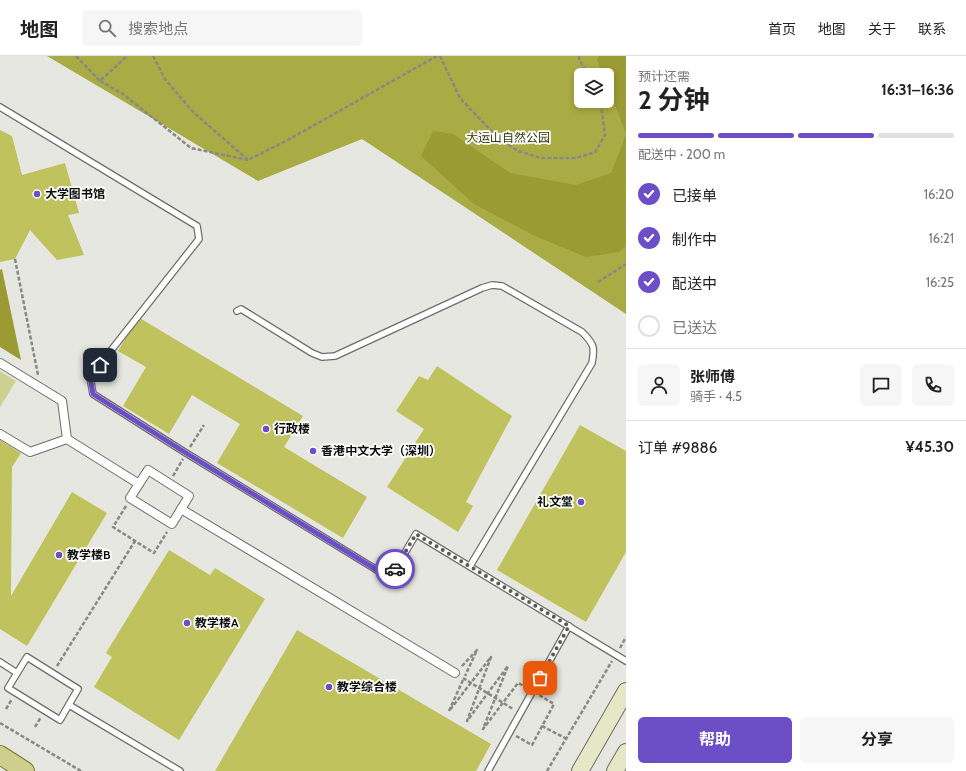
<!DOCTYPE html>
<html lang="zh">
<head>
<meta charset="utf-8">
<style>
  body { margin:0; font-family:Cabin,"Noto Sans SC",sans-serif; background:#f6f6f6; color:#222; height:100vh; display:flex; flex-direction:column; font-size:15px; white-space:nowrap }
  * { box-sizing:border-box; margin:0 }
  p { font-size:13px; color:#767676 }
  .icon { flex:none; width:22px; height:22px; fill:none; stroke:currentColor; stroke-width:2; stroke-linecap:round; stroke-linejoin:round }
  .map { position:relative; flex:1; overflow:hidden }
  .sheet { display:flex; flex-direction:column; background:#fff; width:340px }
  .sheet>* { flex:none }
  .tools { position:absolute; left:574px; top:12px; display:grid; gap:8px }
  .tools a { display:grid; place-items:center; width:40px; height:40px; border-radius:6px; background:#fff; box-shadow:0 2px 6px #0003; font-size:20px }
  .pin { position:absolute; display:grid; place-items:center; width:34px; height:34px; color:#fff; margin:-17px; border-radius:8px; box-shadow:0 2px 6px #0006 }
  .courier { position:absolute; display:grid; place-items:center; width:40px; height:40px; margin:-20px; border:3px solid #6c4ec7; border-radius:50%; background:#fff; color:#222; box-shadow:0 1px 5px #0007 }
  .summary em { font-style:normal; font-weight:700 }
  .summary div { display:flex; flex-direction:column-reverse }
  .summary { display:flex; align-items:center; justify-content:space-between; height:68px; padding:0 12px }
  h1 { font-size:26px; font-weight:700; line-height:30px }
  .bar { display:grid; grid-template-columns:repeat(4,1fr); gap:6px 4px; align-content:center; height:48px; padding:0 12px }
  .bar i { height:5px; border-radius:3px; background:#e0e0e0 }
  .bar .current { background:#6c4ec7 }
  .bar p { grid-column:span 4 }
  .line { display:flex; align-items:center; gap:10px; padding:0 12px; border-top:1px solid #e0e0e0 }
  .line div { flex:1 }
  .round { display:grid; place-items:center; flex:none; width:42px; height:42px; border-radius:6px; background:#f6f6f6 }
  ol { padding:0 12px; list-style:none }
  li { display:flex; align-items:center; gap:12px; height:44px }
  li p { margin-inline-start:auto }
  li .icon { padding:4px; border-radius:50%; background:#6c4ec7; color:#fff; stroke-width:4 }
  li:last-child { color:#767676 }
  li i { width:22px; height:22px; border:2px solid #e0e0e0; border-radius:50% }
  .action { display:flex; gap:8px; margin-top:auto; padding:8px 12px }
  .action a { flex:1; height:46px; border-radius:6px; background:#6c4ec7; color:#fff; font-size:16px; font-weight:700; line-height:46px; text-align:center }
  .action a+a { background:#f6f6f6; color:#222 }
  header { display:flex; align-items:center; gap:24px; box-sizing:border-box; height:56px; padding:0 20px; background:#fff; border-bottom:1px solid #e0e0e0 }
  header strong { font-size:19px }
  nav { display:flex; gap:22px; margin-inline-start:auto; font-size:14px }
  .search { width:280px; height:36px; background:#f6f6f6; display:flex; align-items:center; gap:10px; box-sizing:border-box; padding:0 14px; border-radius:6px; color:#767676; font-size:15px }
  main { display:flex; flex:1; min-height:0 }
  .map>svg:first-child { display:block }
  .green { fill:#ced090 }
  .forest { fill:#a9ab44; fill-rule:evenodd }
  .water { fill:#9a9b32 }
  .building { fill:#c0c25d }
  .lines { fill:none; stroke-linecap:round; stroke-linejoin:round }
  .service-casing { stroke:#6e6e69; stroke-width:8 }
  .pedestrian-casing { stroke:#6e6e69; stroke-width:10 }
  .secondary-casing { stroke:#6e6e69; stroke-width:18 }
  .primary-casing { stroke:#75772e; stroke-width:20 }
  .path { stroke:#898984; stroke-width:2.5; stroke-dasharray:4 2; stroke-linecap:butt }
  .service { stroke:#fff; stroke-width:5.5 }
  .pedestrian { stroke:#fff; stroke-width:8 }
  .secondary { stroke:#e6e7c6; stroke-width:16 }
  .primary { stroke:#cecf8d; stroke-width:18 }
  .done { stroke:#5a5a57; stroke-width:4; stroke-dasharray:0 7.2 }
  .route { stroke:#6c4ec7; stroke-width:5 }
  .poi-dot { fill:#6c4ec7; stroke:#fffffe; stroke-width:1.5 }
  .labels { text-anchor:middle; stroke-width:3.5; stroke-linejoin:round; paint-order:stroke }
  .park-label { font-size:12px; fill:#353509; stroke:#fffffe }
  .poi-label { font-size:12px; font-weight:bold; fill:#0e0e0c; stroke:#fffffe; text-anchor:start }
</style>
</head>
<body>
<header>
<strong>地图</strong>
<div class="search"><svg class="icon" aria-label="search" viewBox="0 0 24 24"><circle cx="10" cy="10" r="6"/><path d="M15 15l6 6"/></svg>搜索地点</div>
<nav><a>首页</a><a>地图</a><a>关于</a><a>联系</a></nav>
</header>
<main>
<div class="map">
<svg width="626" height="715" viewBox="0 0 626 715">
  <rect width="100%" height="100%" fill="#e7e7e1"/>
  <!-- green -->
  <path class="green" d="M0 315 16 325 0 351Z"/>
  <!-- forest -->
  <path class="forest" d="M47 0H626V258L362 83 258 125ZM581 19H607V45H581Z"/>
  <!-- water -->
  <g class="water">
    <path d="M599 0H626V77L607 29V19H603L597 4Z"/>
    <path d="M433 75 453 78 510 117 576 129 611 117 626 79V190L619 196 586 201 535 180 474 148 421 100Z"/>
    <path d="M2 213 21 304 0 291V214Z"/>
  </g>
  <!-- building -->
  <g class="building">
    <path d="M0 74 12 80 22 119 65 107 79 157 68 159 84 199 57 204 30 174 15 203 0 206Z"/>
    <path d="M138 261 303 360 284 391 367 441 343 482 217 407 240 368 192 339 169 378 123 350 146 311 118 295Z"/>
    <path d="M437 310 512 360 466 446 473 450 458 476 387 431 424 373 396 355 419 320 428 324Z"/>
    <path d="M580 369 626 395V496L586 566 497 514Z"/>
    <path d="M0 384 21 397 12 411 11 540 72 436 107 457 27 590 0 573Z"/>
    <path d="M169 494 210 519 215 512 265 543 179 684 94 631 112 601 106 597Z"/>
    <path d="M297 574 491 688 476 715H215Z"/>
  </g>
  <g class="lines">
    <!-- service casing -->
    <g class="service-casing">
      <g id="service">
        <path d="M0 51 197 170 199 183 90 321 93 338 186 397 390 522 416 478 626 605"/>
        <path d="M237 255 241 253 312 297 322 301 335 300 482 232 492 229 502 230 582 276C594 288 595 291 592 307L470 510"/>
        <path d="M27 601 78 633 60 664 8 632Z"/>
        <path d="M0 606 17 617"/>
        <path d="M69 649 180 715"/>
        <path d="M488 715 569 570"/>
      </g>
    </g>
    <!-- pedestrian casing -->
    <g class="pedestrian-casing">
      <g id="pedestrian">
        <path d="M0 307 62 345 67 383"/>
        <path d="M0 378 30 396 67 383"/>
        <path d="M67 383 139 428"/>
        <path d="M148 414 189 440 172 468 130 442Z"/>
        <path d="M181 453 455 617"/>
      </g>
    </g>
    <!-- secondary casing -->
    <g class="secondary-casing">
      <g id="secondary">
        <path d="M580 715 626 635"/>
        <path d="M615 715 626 696"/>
      </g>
    </g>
    <!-- primary casing -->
    <g class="primary-casing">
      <path id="primary" d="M0 699 25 715"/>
    </g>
    <!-- path -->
    <g class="path">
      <path d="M76 0 100 25 127 0"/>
      <path d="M153 0 165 23 193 56 248 104 286 85 437 0"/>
      <path d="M440 0 460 42 498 82 518 95 541 102H576L595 96 605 79 601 49 599 45"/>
      <path d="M579 0V3L588 19"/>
      <path d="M100 25 123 38 191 92 248 104"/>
      <path d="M15 203 38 319"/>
      <path d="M598 226 626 208"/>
      <path d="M190 391 204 369"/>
      <path d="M173 420 183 403"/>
      <path d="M126 450 113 471 154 497 167 476"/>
      <path d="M620 592 626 581"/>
      <path d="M57 610 135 485"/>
      <path d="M462 610 477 594 465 620"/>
      <path d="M463 622 513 653"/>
      <path d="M463 624 449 655 491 601 467 665 508 610 483 673 518 627 526 631"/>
      <path d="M6 653 12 643"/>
      <path d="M0 667 81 715"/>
      <path d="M542 670 567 683"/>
      <path d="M35 671 41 661"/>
      <path d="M516 680 532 689 554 648 539 639"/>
      <path d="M547 715 612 605"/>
    </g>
    <!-- service -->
    <use href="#service" class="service"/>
    <!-- pedestrian -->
    <use href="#pedestrian" class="pedestrian"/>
    <!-- secondary -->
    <use href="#secondary" class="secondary"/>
    <!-- primary -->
    <use href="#primary" class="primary"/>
  </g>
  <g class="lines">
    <!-- done -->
    <path class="done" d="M395 513 416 478 569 570 540 622"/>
    <!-- route -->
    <path class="route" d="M100 309 90 321 93 338 186 397 390 522 395 513"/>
  </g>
  <!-- markers -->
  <g class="poi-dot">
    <circle cx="37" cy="138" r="4"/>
    <circle cx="266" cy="373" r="4"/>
    <circle cx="313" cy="395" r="4"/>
    <circle cx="581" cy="446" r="4"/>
    <circle cx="59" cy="499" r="4"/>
    <circle cx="187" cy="567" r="4"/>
    <circle cx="329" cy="631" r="4"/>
  </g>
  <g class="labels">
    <!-- park labels -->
    <g class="park-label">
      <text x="508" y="86">大运山自然公园</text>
    </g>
    <!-- poi labels -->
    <g class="poi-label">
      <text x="45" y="142">大学图书馆</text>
      <text x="274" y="377">行政楼</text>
      <text x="321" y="399">香港中文大学（深圳）</text>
      <text x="573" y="450" text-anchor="end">礼文堂</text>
      <text x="67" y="503">教学楼B</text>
      <text x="195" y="571">教学楼A</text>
      <text x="337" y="635">教学综合楼</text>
    </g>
  </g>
</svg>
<div class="tools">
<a><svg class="icon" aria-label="layers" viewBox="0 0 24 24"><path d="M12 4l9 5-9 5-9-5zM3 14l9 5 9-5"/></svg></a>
</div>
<div class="pin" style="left:540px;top:622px;background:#ea580c"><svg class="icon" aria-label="bag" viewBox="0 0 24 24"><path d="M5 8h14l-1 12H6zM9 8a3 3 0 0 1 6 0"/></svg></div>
<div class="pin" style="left:100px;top:309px;background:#1f2937"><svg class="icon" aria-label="home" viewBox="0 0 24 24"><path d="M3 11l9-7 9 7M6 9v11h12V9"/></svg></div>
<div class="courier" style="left:395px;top:513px"><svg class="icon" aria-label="car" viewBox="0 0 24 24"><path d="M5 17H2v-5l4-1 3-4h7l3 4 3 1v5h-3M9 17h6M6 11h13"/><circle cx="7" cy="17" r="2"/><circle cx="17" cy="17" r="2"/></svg></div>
</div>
<section class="sheet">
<div class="summary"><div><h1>2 分钟</h1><p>预计还需</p></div><em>16:31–16:36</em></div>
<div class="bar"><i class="current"></i><i class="current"></i><i class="current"></i><i></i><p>配送中 · 200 m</p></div>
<ol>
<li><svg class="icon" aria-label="check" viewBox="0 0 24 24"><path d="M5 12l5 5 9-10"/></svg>已接单<p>16:20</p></li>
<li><svg class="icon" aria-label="check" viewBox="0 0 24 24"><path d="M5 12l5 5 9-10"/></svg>制作中<p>16:21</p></li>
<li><svg class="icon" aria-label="check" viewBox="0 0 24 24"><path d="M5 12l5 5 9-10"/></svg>配送中<p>16:25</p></li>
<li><i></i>已送达</li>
</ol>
<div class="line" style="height:72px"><a class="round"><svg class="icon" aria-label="person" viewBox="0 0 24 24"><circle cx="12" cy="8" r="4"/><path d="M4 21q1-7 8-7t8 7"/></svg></a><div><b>张师傅</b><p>骑手 · 4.5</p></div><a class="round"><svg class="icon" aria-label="chat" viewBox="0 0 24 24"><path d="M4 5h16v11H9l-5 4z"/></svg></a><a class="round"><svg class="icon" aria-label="phone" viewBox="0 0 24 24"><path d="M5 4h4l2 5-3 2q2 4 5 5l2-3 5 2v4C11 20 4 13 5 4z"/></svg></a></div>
<div class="line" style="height:52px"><div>订单 #9886</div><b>¥45.30</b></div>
<div class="action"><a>帮助</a><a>分享</a></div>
</section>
</main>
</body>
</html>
